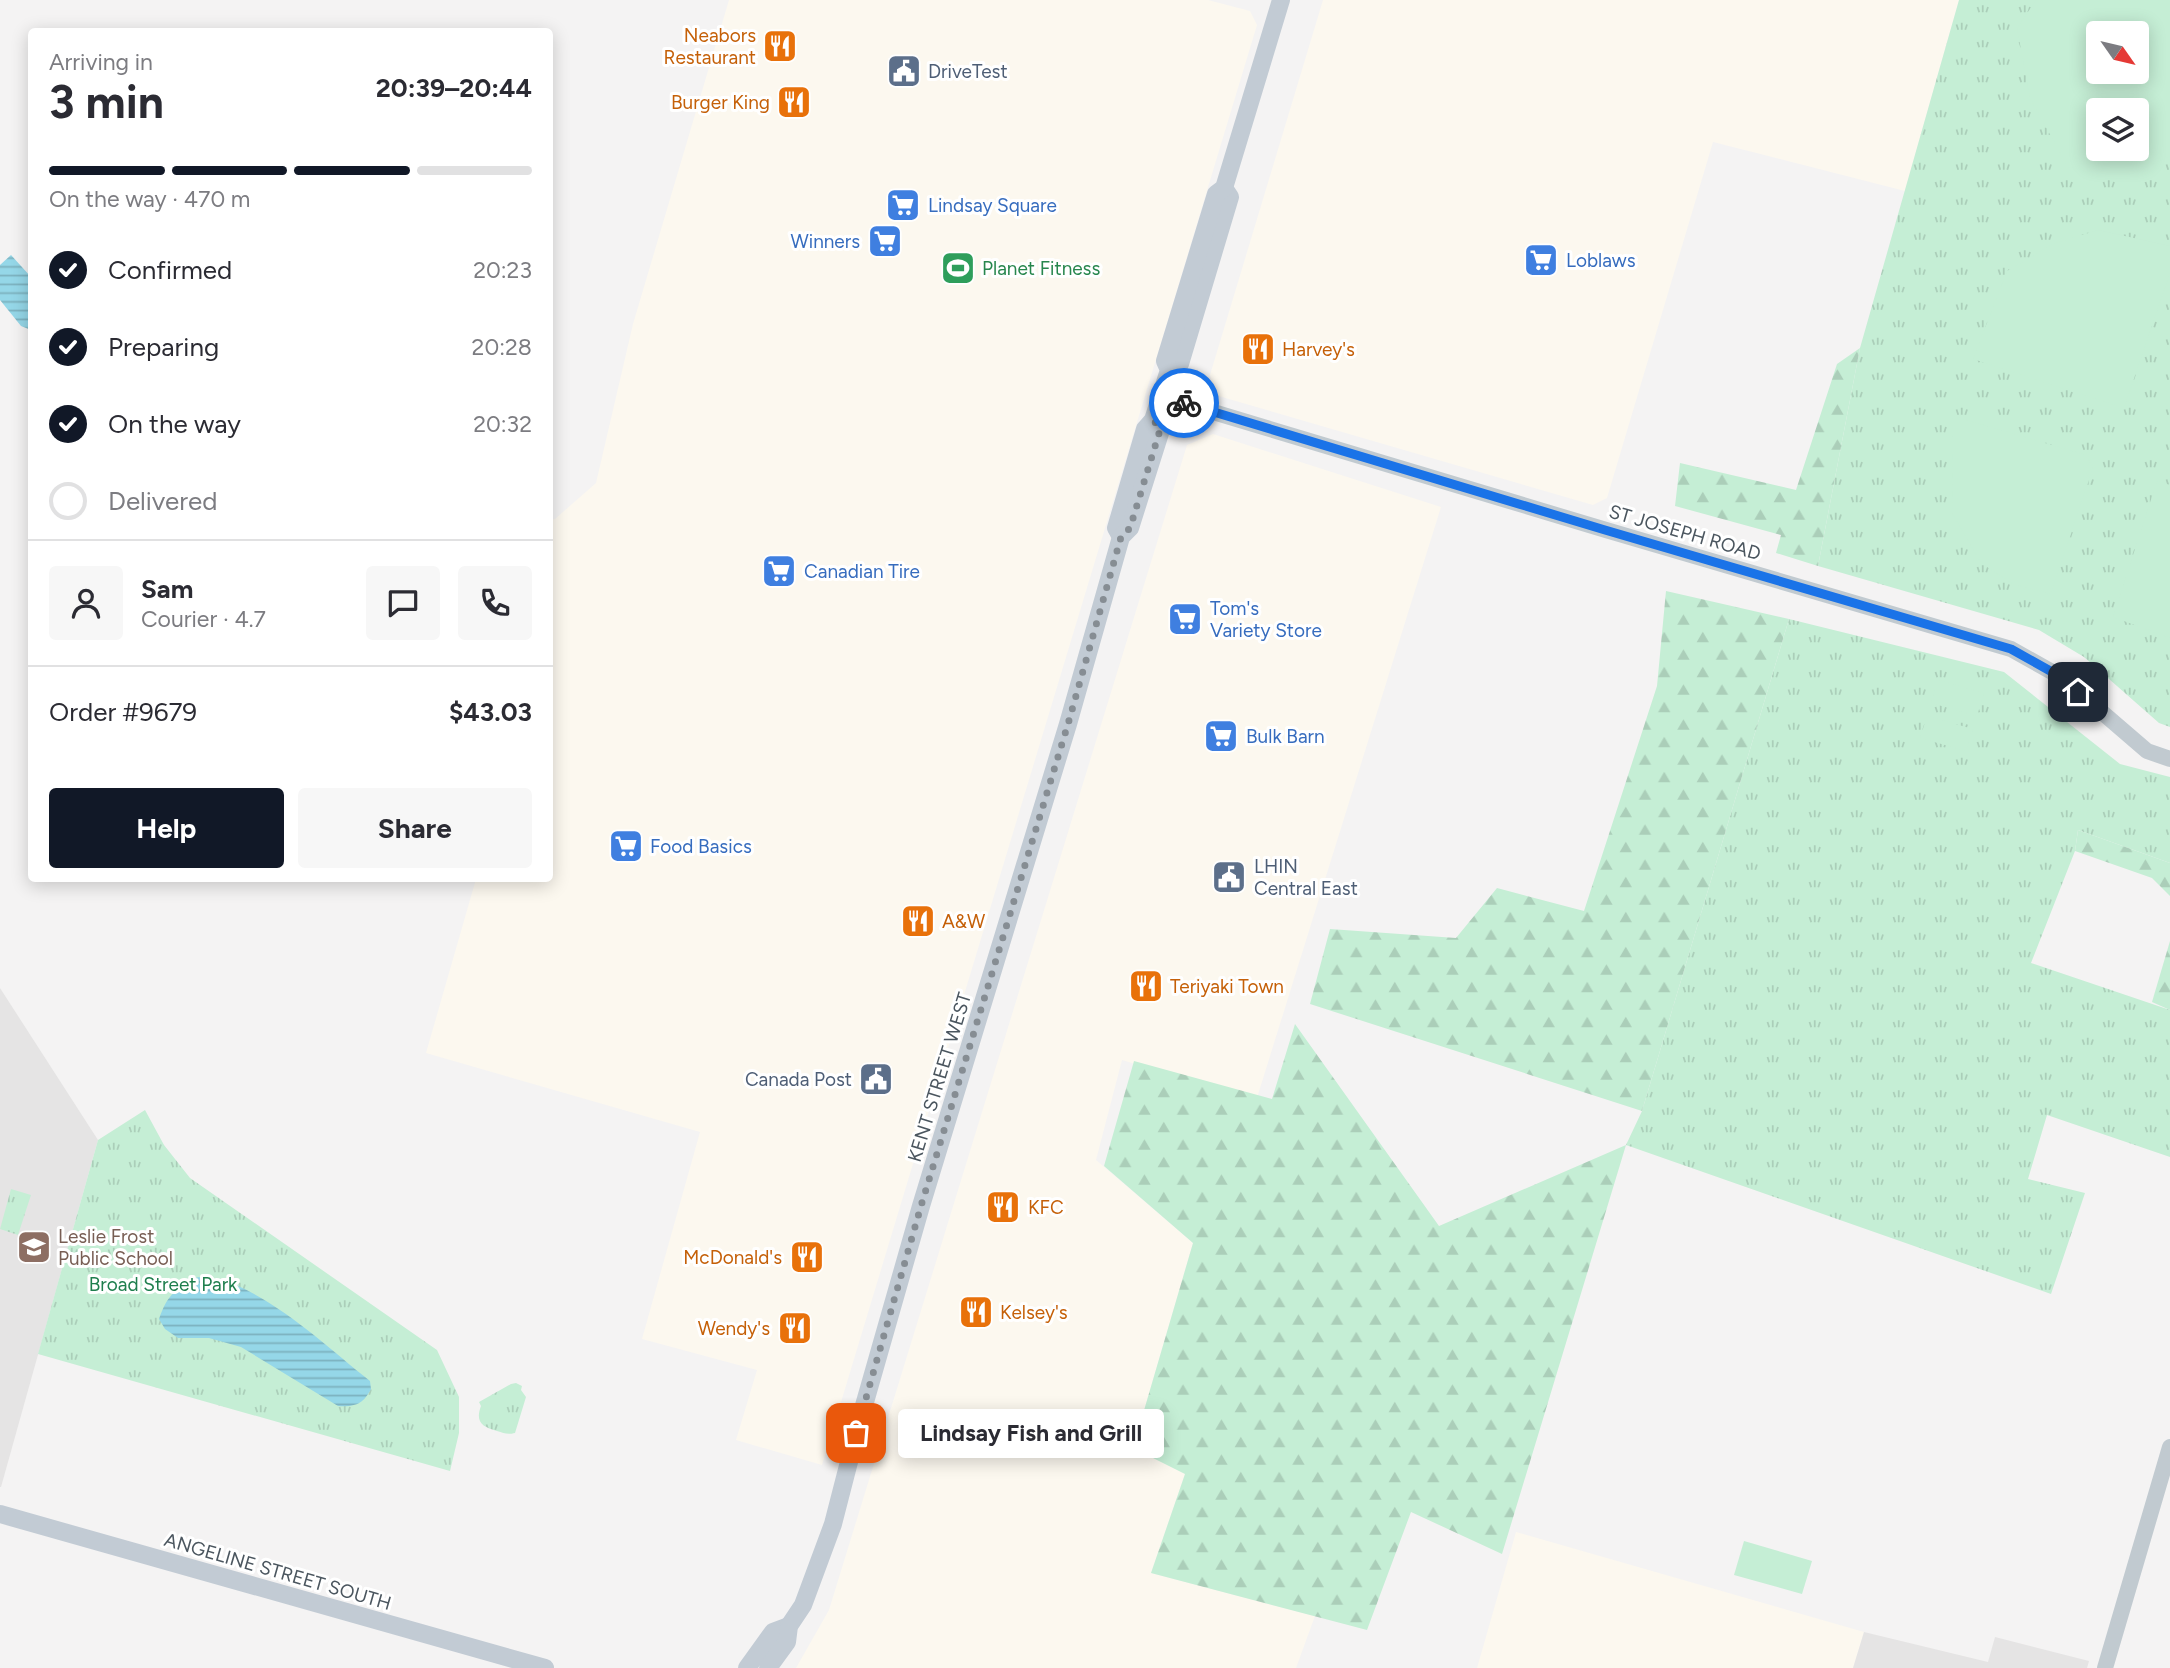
<!DOCTYPE html>
<html lang="en">
<head>
<meta charset="utf-8">
<style>
  body { margin:0; font-family:Figtree,sans-serif; background:#f7f7f7; color:#2b2b33; height:100vh; display:flex; flex-direction:column; font-size:26px; white-space:nowrap }
  * { box-sizing:border-box; margin:0 }
  p { font-size:23px; color:#7c7c81 }
  .icon { flex:none; width:38px; height:38px; fill:none; stroke:currentColor; stroke-width:2; stroke-linecap:round; stroke-linejoin:round }
  .map { position:relative; flex:1; overflow:hidden }
  .side { position:absolute; left:28px; top:28px; width:525px; height:854px; display:flex; flex-direction:column; background:#fff; border-radius:7px; box-shadow:0 4px 18px #0003 }
  .side>* { flex:none }
  .needle { width:46px; rotate:124deg }
  .buttons { position:absolute; left:2086px; top:21px; display:grid; gap:14px }
  .buttons a { display:grid; place-items:center; width:63px; height:63px; border-radius:7px; background:#fff; box-shadow:0 4px 18px #0003; font-size:35px }
  .pin { position:absolute; display:grid; place-items:center; width:60px; height:60px; color:#fff; margin:-30px; border-radius:14px; box-shadow:0 4px 10px #0006 }
  .courier { position:absolute; display:grid; place-items:center; width:70px; height:70px; margin:-35px; border:5px solid #1a73e8; border-radius:50%; background:#fff; color:#222; box-shadow:0 2px 9px #0007 }
  .bubble { position:absolute; height:49px; border-radius:7px; background:#fff; box-shadow:0 4px 18px #0003; font-size:23px; font-weight:700; line-height:49px; text-align:center }
  .overview em { font-style:normal; font-weight:700 }
  .overview div { display:flex; flex-direction:column-reverse }
  .overview { display:flex; align-items:center; justify-content:space-between; height:119px; padding:0 21px }
  h1 { font-size:46px; font-weight:700; line-height:52px }
  .bar { display:grid; grid-template-columns:repeat(4,1fr); gap:10px 7px; align-content:center; height:84px; padding:0 21px }
  .bar i { height:9px; border-radius:5px; background:#e1e1e2 }
  .bar .on { background:#111827 }
  .bar p { grid-column:span 4 }
  .line { display:flex; align-items:center; gap:18px; padding:0 21px; border-top:2px solid #e1e1e2 }
  .line div { flex:1 }
  .round { display:grid; place-items:center; flex:none; width:74px; height:74px; border-radius:7px; background:#f7f7f7 }
  ol { padding:0 21px; list-style:none }
  li { display:flex; align-items:center; gap:21px; height:77px }
  li p { margin-inline-start:auto }
  li .icon { padding:7px; border-radius:50%; background:#111827; color:#fff; stroke-width:4 }
  li:last-child { color:#7c7c81 }
  li i { width:38px; height:38px; border:4px solid #e1e1e2; border-radius:50% }
  .cta { display:flex; gap:14px; margin-top:auto; padding:14px 21px }
  .cta a { flex:1; height:80px; border-radius:7px; background:#111827; color:#fff; font-size:28px; font-weight:700; line-height:80px; text-align:center }
  .cta a+a { background:#f7f7f7; color:#2b2b33 }
  .map>svg:first-child { display:block }
  .commercial { fill:#fcf8ef }
  .education { fill:#e5e4e4 }
  .grass { fill:url(#grass-tufts); fill-rule:evenodd }
  .forest { fill:url(#forest-firs) }
  .garden { fill:#c5eed5; fill-rule:evenodd }
  .water { fill:url(#water-rules) }
  .lines { fill:none; stroke-linecap:round; stroke-linejoin:round }
  .tertiary { stroke:#c1cad0; stroke-width:16 }
  .secondary { stroke:#c2cbd4; stroke-width:18 }
  .done { stroke:#868d93; stroke-width:7; stroke-dasharray:0 12.6 }
  .route { stroke:#1a73e8; stroke-width:9 }
  .labels { text-anchor:middle; stroke-width:6; stroke-linejoin:round; paint-order:stroke }
  .food-label { font-size:19px; fill:#c56008; stroke:#fff; text-anchor:start }
  .service-label { font-size:19px; fill:#4e5e75; stroke:#fff; text-anchor:start }
  .shop-label { font-size:19px; fill:#366cbe; stroke:#fff; text-anchor:start }
  .leisure-label { font-size:19px; fill:#27864d; stroke:#fff; text-anchor:start }
  .street-label { font-size:19px; fill:#4b565f; stroke:#fff }
  .education-label { font-size:19px; fill:#785e54; stroke:#fff; text-anchor:start }
  .park-label { font-size:19px; fill:#1e7e4d; stroke:#fff }
</style>
</head>
<body>
<div class="map">
<svg width="2170" height="1668" viewBox="0 0 2170 1668">
  <defs>
    <pattern id="grass-tufts" width="24" height="20" patternUnits="userSpaceOnUse" patternTransform="scale(1.75)"><rect width="24" height="20" fill="#c5eed5"/><path d="M3 7l-1-3M5 7V3M7 7l1-3M15 17l-1-3M17 17v-4M19 17l1-3" fill="none" stroke="#abceb9"/></pattern>
    <pattern id="forest-firs" width="22" height="20" patternUnits="userSpaceOnUse" patternTransform="scale(1.75)"><rect width="22" height="20" fill="#c5eed5"/><path d="M5 1l3.5 6h-7zM16 11l3.5 6h-7z" fill="#abceb9"/></pattern>
    <pattern id="water-rules" width="6" height="5" patternUnits="userSpaceOnUse" patternTransform="scale(1.75)"><rect width="6" height="5" fill="#95d7e8"/><path d="M0 2.5h6" fill="none" stroke="#7cb1bf"/></pattern>
  </defs>
  <rect width="100%" height="100%" fill="#f4f3f3"/>
  <!-- commercial -->
  <g class="commercial">
    <path d="M729 0H1208L1250 11 1257 25 822 1465 736 1440 757 1370 642 1339 700 1132 426 1053 476 879 550 878V520L555 519 596 483 633 324Z"/>
    <path d="M1323 0H1959L1905 191 1713 142 1607 498 1593 505 1215 395 1210 375Z"/>
    <path d="M1213 434 1441 507 1256 1101 1122 1060 1096 1160 1193 1243 1133 1448 1185 1474 1151 1573 1315 1616 1296 1668H796L829 1610 1187 445Z"/>
    <path d="M1516 1532 1864 1632 1853 1668H1477Z"/>
  </g>
  <!-- education -->
  <g class="education">
    <path d="M0 988 98 1140 1 1487H0Z"/>
    <path d="M1864 1632 1988 1662 1995 1637 2089 1661 2087 1668H1853Z"/>
  </g>
  <!-- grass -->
  <g class="grass">
    <path d="M1959 0H2170V727L2159 723 2084 657 2039 630 1818 566 1860 348ZM2098 33H2137V72H2098ZM2098 110H2137V149H2098Z"/>
    <path d="M1789 619 2004 672 2120 764 2170 777V863L2078 830 2075 851 2031 963 2170 1010V1157L2047 1115 2028 1179 2085 1193 2051 1294 1626 1145 1642 1111Z"/>
    <path d="M145 1110 164 1145 190 1178 437 1350 459 1397V1433L450 1471 38 1354 98 1140Z"/>
    <path d="M11 1189 31 1195 18 1235 0 1229Z"/>
    <path d="M516 1383 522 1386 521 1390 526 1397 515 1433C507 1435 504 1433 497 1431 482 1427 475 1422 481 1406L479 1402 511 1384Z"/>
  </g>
  <!-- forest -->
  <g class="forest">
    <path d="M1860 348 1818 566 1776 553 1781 535 1675 506 1680 463 1796 490 1837 364Z"/>
    <path d="M1666 591 1789 619 1642 1111 1310 1004 1330 929 1456 938 1497 888 1584 911 1657 686Z"/>
    <path d="M2078 830 2170 863V896L2152 878 2075 851Z"/>
    <path d="M2170 941V1010L2152 1002Z"/>
    <path d="M1295 1024 1439 1226 1626 1145 1502 1554 1411 1512 1367 1630 1151 1573 1185 1474 1133 1448 1193 1243 1104 1166 1134 1061 1272 1099Z"/>
  </g>
  <!-- garden -->
  <g class="garden">
    <path d="M2036 0H2170V156L2121 179 2068 167 2030 98 2017 28ZM2098 33H2137V72H2098ZM2098 110H2137V149H2098Z"/>
    <path d="M2098 230 2170 246V273L2124 408 1973 359 2007 271 2053 244Z"/>
    <path d="M1953 416 2086 455 2093 468 2051 594 2013 584 1981 563 1952 513Z"/>
    <path d="M2157 481 2170 485V638L2113 617Z"/>
    <path d="M1938 680 1984 693 1977 716 1931 703Z"/>
    <path d="M1927 716 1973 729 1966 751 1920 738Z"/>
    <path d="M1744 1541 1812 1561 1802 1594 1734 1575Z"/>
  </g>
  <!-- water -->
  <g class="water">
    <path d="M11 255 31 277V330L21 326 0 300V265Z"/>
    <path d="M198 1277C210 1279 225 1280 236 1285 287 1308 327 1347 370 1381L371 1389C363 1404 356 1407 338 1406L241 1347 209 1338H178L165 1329 159 1319C168 1294 175 1289 198 1277Z"/>
  </g>
  <g class="lines">
    <!-- tertiary -->
    <g class="tertiary">
      <path d="M1160 396 1606 530 2011 649 2061 677 2147 751 2170 759"/>
      <path d="M2105 1668 2170 1447"/>
    </g>
    <!-- secondary -->
    <g class="secondary">
      <path d="M1169 370 1180 364 1230 197 1224 188"/>
      <path d="M1121 537 1116 528 1145 429 1153 420 1169 370 1165 361 1216 194 1224 188 1281 0"/>
      <path d="M0 1514 545 1668"/>
      <path d="M747 1668 773 1632 789 1626"/>
      <path d="M768 1668 787 1642 789 1626 803 1605 833 1524 859 1423 921 1206 1068 724 1121 537 1130 528 1161 430 1153 420"/>
    </g>
  </g>
  <g class="lines">
    <!-- done -->
    <path class="done" d="M856 1433 921 1206 1068 724 1121 537 1130 528 1160 430 1153 419 1160 396 1184 403"/>
    <!-- route -->
    <path class="route" d="M1184 403 1605 530 2011 649 2061 677 2078 692"/>
  </g>
  <!-- icons -->
  <defs>
    <g id="restaurant-square" transform="scale(1.75)"><rect x="-9" y="-9" width="18" height="18" rx="4" fill="#e8710a" stroke="#fff"/><path d="M-5-6h1v4h1v-4h1v4h1v-4h1v5L-1.5 .5V6h-2V.5L-5-1ZM5-6V6H3V1.5H1.5Q1.5-4 5-6Z" fill="#fff"/></g>
    <g id="civic-square" transform="scale(1.75)"><rect x="-9" y="-9" width="18" height="18" rx="4" fill="#5c6f8a" stroke="#fff"/><path d="M-.6-6.5H3V-4.5H.6V-3L4-1V1h2V6H-6V1h2V-1L-.6-3ZM-1.2 2.5V6h2.4V2.5Z" fill="#fff"/></g>
    <g id="supermarket-square" transform="scale(1.75)"><rect x="-9" y="-9" width="18" height="18" rx="4" fill="#3f7fe0" stroke="#fff"/><path d="M-6-5.5h2.5l.6 2H6L4.5 2H-2.5L-4.4-4H-6ZM-1.5 3.2a1.3 1.3 0 1 0 .1 0ZM3 3.2a1.3 1.3 0 1 0 .1 0Z" fill="#fff"/></g>
    <g id="stadium-square" transform="scale(1.75)"><rect x="-9" y="-9" width="18" height="18" rx="4" fill="#2e9e5b" stroke="#fff"/><path d="M0-5a6.5 5 0 1 0 0 10a6.5 5 0 1 0 0-10ZM-3.5-1.8h7v3.6h-7Z" fill="#fff"/></g>
    <g id="school-square" transform="scale(1.75)"><rect x="-9" y="-9" width="18" height="18" rx="4" fill="#8d6e63" stroke="#fff"/><path d="M0-5L7-2L0 1L-7-2ZM-4 1L0 2.5L4 1V4Q0 6-4 4Z" fill="#fff"/></g>
  </defs>
  <g fill-rule="evenodd">
    <use href="#restaurant-square" x="780" y="46"/>
    <use href="#civic-square" x="904" y="71"/>
    <use href="#restaurant-square" x="794" y="102"/>
    <use href="#supermarket-square" x="903" y="205"/>
    <use href="#supermarket-square" x="885" y="241"/>
    <use href="#supermarket-square" x="1541" y="260"/>
    <use href="#stadium-square" x="958" y="268"/>
    <use href="#restaurant-square" x="1258" y="349"/>
    <use href="#supermarket-square" x="779" y="571"/>
    <use href="#supermarket-square" x="1185" y="619"/>
    <use href="#supermarket-square" x="1221" y="736"/>
    <use href="#supermarket-square" x="626" y="846"/>
    <use href="#civic-square" x="1229" y="877"/>
    <use href="#restaurant-square" x="918" y="921"/>
    <use href="#restaurant-square" x="1146" y="986"/>
    <use href="#civic-square" x="876" y="1079"/>
    <use href="#restaurant-square" x="1003" y="1207"/>
    <use href="#school-square" x="34" y="1247"/>
    <use href="#restaurant-square" x="807" y="1257"/>
    <use href="#restaurant-square" x="976" y="1312"/>
    <use href="#restaurant-square" x="795" y="1328"/>
  </g>
  <g class="labels">
    <!-- food labels -->
    <g class="food-label">
      <text x="756" y="42" text-anchor="end">Neabors<tspan x="756" dy="22">Restaurant</tspan></text>
      <text x="770" y="109" text-anchor="end">Burger King</text>
      <text x="1282" y="356">Harvey's</text>
      <text x="942" y="928">A&amp;W</text>
      <text x="1170" y="993">Teriyaki Town</text>
      <text x="1028" y="1214">KFC</text>
      <text x="782" y="1264" text-anchor="end">McDonald's</text>
      <text x="1000" y="1319">Kelsey's</text>
      <text x="770" y="1335" text-anchor="end">Wendy's</text>
    </g>
    <!-- service labels -->
    <g class="service-label">
      <text x="928" y="78">DriveTest</text>
      <text x="1254" y="873">LHIN<tspan x="1254" dy="22">Central East</tspan></text>
      <text x="852" y="1086" text-anchor="end">Canada Post</text>
    </g>
    <!-- shop labels -->
    <g class="shop-label">
      <text x="928" y="212">Lindsay Square</text>
      <text x="860" y="248" text-anchor="end">Winners</text>
      <text x="1566" y="267">Loblaws</text>
      <text x="804" y="578">Canadian Tire</text>
      <text x="1210" y="615">Tom's<tspan x="1210" dy="22">Variety Store</tspan></text>
      <text x="1246" y="743">Bulk Barn</text>
      <text x="650" y="853">Food Basics</text>
    </g>
    <!-- leisure labels -->
    <g class="leisure-label">
      <text x="982" y="275">Planet Fitness</text>
    </g>
    <!-- street labels -->
    <g class="street-label">
      <text transform="translate(1685 532) rotate(16)" y="7">ST JOSEPH ROAD</text>
      <text transform="translate(939 1077) rotate(-73)" y="7">KENT STREET WEST</text>
      <text transform="translate(278 1571) rotate(16)" y="7">ANGELINE STREET SOUTH</text>
    </g>
    <!-- education labels -->
    <g class="education-label">
      <text x="58" y="1243">Leslie Frost<tspan x="58" dy="22">Public School</tspan></text>
    </g>
    <!-- park labels -->
    <g class="park-label">
      <text x="163" y="1291">Broad Street Park</text>
    </g>
  </g>
</svg>
<div class="buttons">
<a><svg class="needle" viewBox="-14 -14 28 28"><path d="M0-13l5 13h-10z" fill="#e53935"/><path d="M0 13l5-13h-10z" fill="#7c7c81"/></svg></a>
<a><svg class="icon" aria-label="layers" viewBox="0 0 24 24"><path d="M12 4l9 5-9 5-9-5zM3 14l9 5 9-5"/></svg></a>
</div>
<div class="pin" style="left:856px;top:1433px;background:#ea580c"><svg class="icon" aria-label="bag" viewBox="0 0 24 24"><path d="M5 8h14l-1 12H6zM9 8a3 3 0 0 1 6 0"/></svg></div>
<div class="pin" style="left:2078px;top:692px;background:#1f2937"><svg class="icon" aria-label="home" viewBox="0 0 24 24"><path d="M3 11l9-7 9 7M6 9v11h12V9"/></svg></div>
<div class="courier" style="left:1184px;top:403px"><svg class="icon" aria-label="bike" viewBox="0 0 24 24"><circle cx="6" cy="16" r="4"/><circle cx="18" cy="16" r="4"/><path d="M6 16l4-8h5l3 8M10 8l3 8H6M13 5h3"/></svg></div>
<div class="bubble" style="left:898px;top:1409px;width:266px">Lindsay Fish and Grill</div>
<section class="side">
<div class="overview"><div><h1>3 min</h1><p>Arriving in</p></div><em>20:39–20:44</em></div>
<div class="bar"><i class="on"></i><i class="on"></i><i class="on"></i><i></i><p>On the way · 470 m</p></div>
<ol>
<li><svg class="icon" aria-label="check" viewBox="0 0 24 24"><path d="M5 12l5 5 9-10"/></svg>Confirmed<p>20:23</p></li>
<li><svg class="icon" aria-label="check" viewBox="0 0 24 24"><path d="M5 12l5 5 9-10"/></svg>Preparing<p>20:28</p></li>
<li><svg class="icon" aria-label="check" viewBox="0 0 24 24"><path d="M5 12l5 5 9-10"/></svg>On the way<p>20:32</p></li>
<li><i></i>Delivered</li>
</ol>
<div class="line" style="height:126px"><a class="round"><svg class="icon" aria-label="person" viewBox="0 0 24 24"><circle cx="12" cy="8" r="4"/><path d="M4 21q1-7 8-7t8 7"/></svg></a><div><b>Sam</b><p>Courier · 4.7</p></div><a class="round"><svg class="icon" aria-label="chat" viewBox="0 0 24 24"><path d="M4 5h16v11H9l-5 4z"/></svg></a><a class="round"><svg class="icon" aria-label="phone" viewBox="0 0 24 24"><path d="M5 4h4l2 5-3 2q2 4 5 5l2-3 5 2v4C11 20 4 13 5 4z"/></svg></a></div>
<div class="line" style="height:91px"><div>Order #9679</div><b>$43.03</b></div>
<div class="cta"><a>Help</a><a>Share</a></div>
</section>
</div>
</body>
</html>
